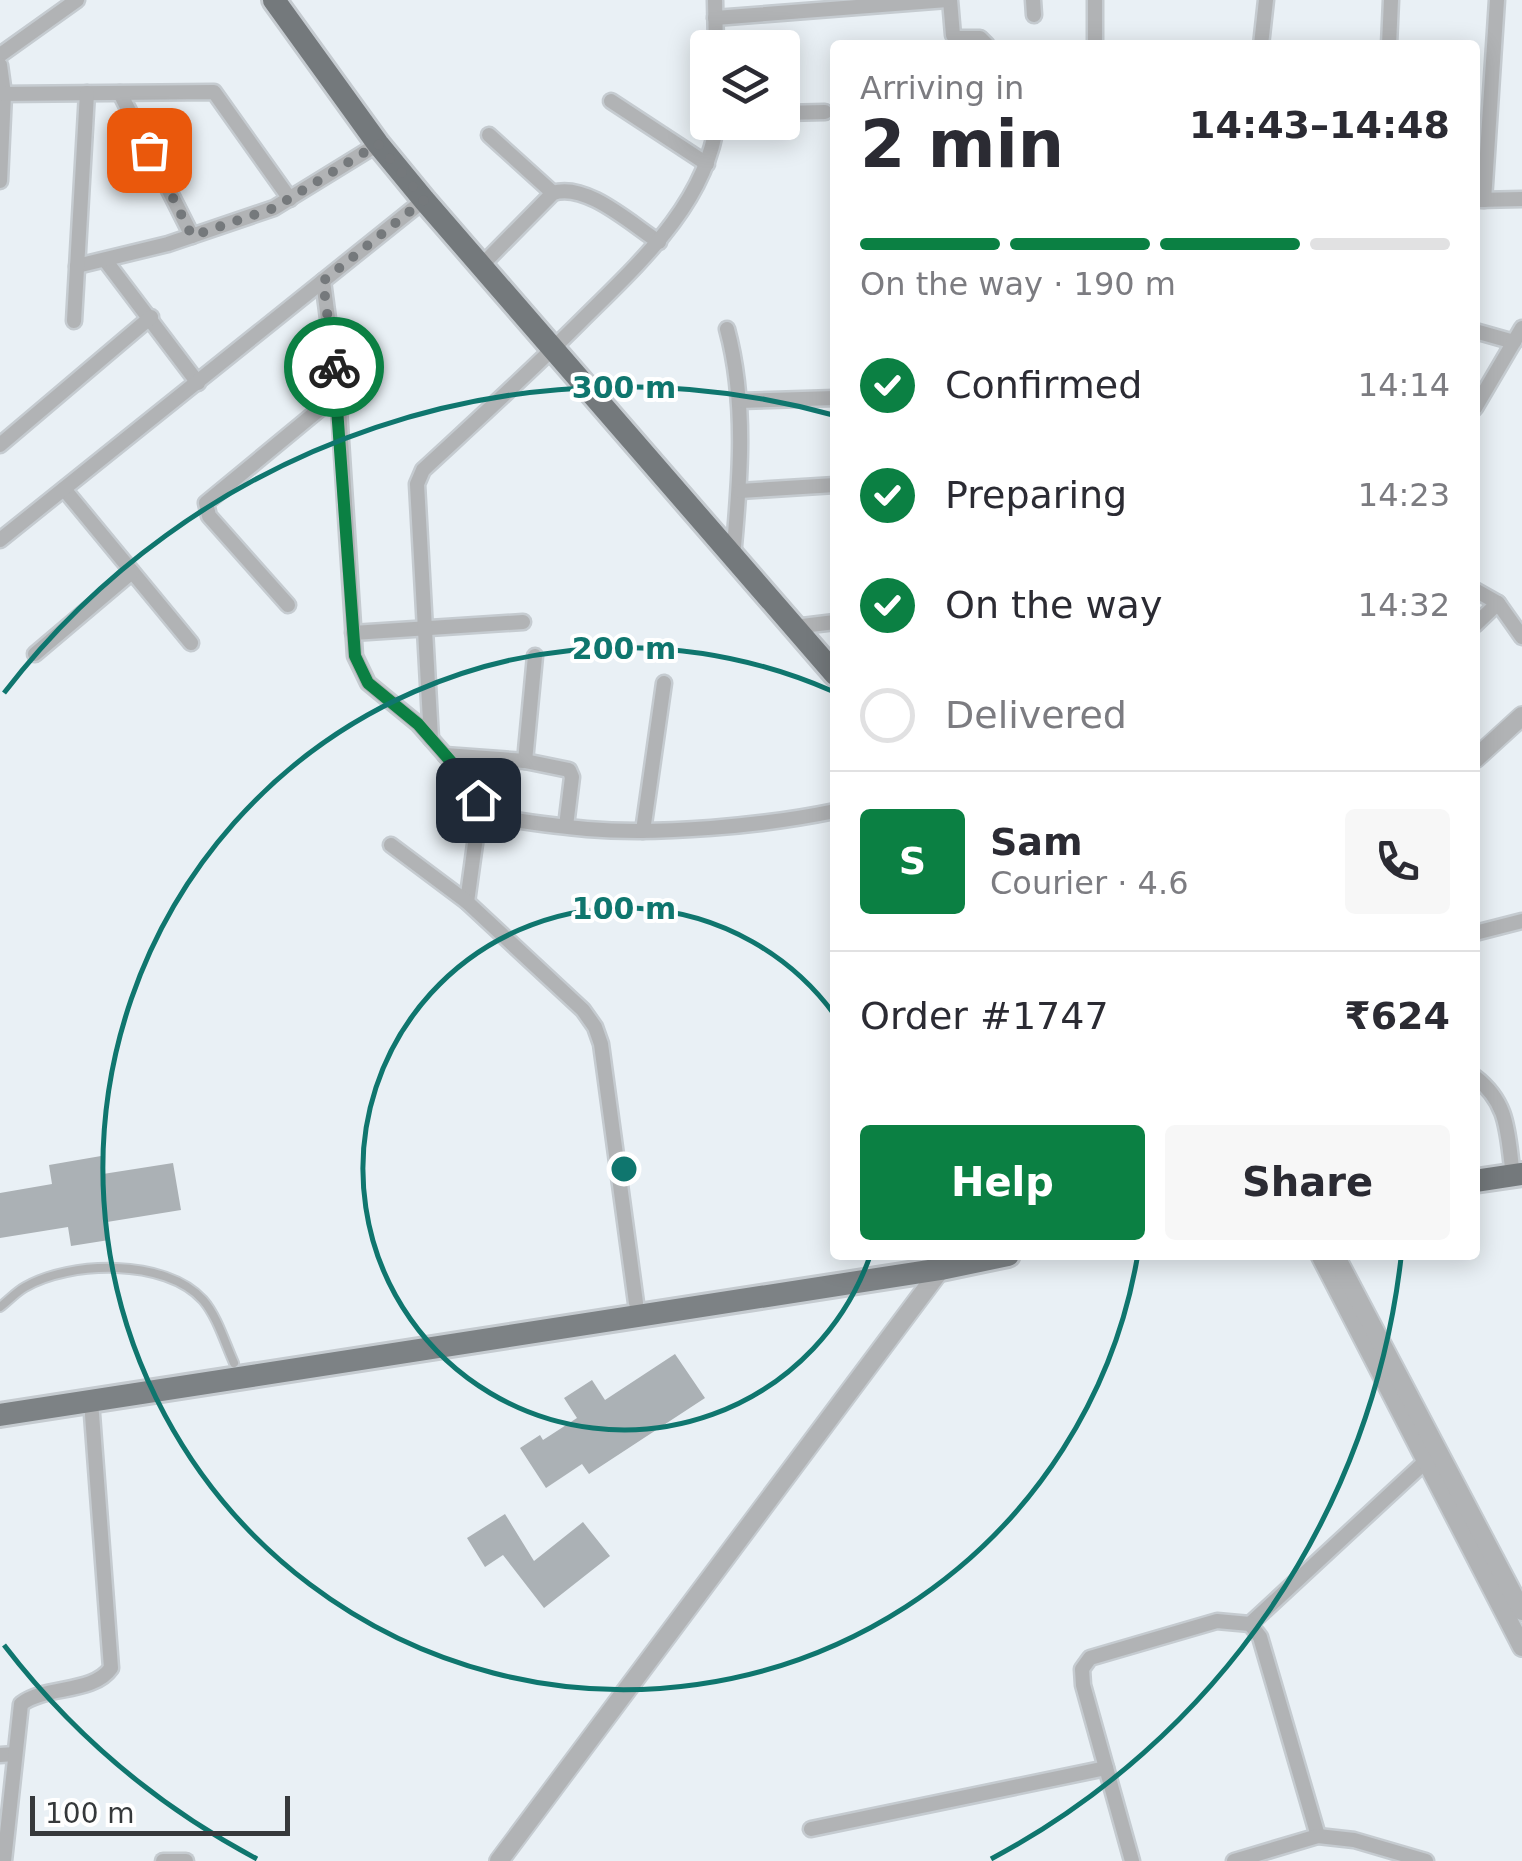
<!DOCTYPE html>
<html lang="en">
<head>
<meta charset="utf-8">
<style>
  body { margin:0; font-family:"DejaVu Sans",sans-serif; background:#f7f7f7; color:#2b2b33; height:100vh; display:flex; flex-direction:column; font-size:38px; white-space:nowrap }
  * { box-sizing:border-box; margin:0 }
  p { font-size:32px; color:#7c7c81 }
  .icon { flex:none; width:55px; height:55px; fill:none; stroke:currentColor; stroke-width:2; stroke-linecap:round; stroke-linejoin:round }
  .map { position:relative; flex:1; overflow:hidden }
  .sheet { position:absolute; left:830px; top:40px; width:650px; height:1220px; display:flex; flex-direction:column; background:#fff; border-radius:10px; box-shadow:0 5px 25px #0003 }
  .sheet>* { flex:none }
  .tools { position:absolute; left:690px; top:30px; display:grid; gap:20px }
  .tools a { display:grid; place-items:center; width:110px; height:110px; border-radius:10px; background:#fff; box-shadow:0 5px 25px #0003; font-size:50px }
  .scale { position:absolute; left:30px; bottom:25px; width:260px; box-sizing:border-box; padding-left:10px; border:5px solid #36393b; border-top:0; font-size:28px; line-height:35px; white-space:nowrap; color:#36393b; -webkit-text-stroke:8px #fff; paint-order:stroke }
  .pin { position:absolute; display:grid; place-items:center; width:85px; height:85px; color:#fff; margin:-42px; border-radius:20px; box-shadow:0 5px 15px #0006 }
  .courier { position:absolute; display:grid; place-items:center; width:100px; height:100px; margin:-50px; border:8px solid #0b8043; border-radius:50%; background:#fff; color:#222; box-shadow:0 2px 12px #0007 }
  .summary em { font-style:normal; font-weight:700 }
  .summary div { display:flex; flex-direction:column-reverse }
  .summary { display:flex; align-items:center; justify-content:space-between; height:170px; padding:0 30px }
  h1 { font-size:65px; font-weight:700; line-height:75px }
  .bar { display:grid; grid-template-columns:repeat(4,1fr); gap:15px 10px; align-content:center; height:120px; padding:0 30px }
  .bar i { height:12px; border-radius:8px; background:#e1e1e2 }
  .bar .on { background:#0b8043 }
  .bar p { grid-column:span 4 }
  .line { display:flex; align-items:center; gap:25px; padding:0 30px; border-top:2px solid #e1e1e2 }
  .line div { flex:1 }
  .round { display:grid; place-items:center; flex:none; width:105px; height:105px; border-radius:10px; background:#f7f7f7 }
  ol { padding:0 30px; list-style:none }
  li { display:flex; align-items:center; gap:30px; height:110px }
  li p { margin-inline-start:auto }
  li .icon { padding:10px; border-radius:50%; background:#0b8043; color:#fff; stroke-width:4 }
  li:last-child { color:#7c7c81 }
  li i { width:55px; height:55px; border:5px solid #e1e1e2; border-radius:50% }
  .action { display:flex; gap:20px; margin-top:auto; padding:20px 30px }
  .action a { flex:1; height:115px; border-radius:10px; background:#0b8043; color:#fff; font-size:40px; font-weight:700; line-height:115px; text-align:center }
  .action a+a { background:#f7f7f7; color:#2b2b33 }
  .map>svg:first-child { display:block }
  .building { fill:#abb1b5 }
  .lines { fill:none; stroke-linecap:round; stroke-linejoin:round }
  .service-casing { stroke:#c5cbd0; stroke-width:12 }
  .minor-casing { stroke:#c5cbd0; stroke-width:19 }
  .tertiary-casing { stroke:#c5cbd0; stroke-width:22 }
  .primary-casing { stroke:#c5cbd0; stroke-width:28 }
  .trunk-casing { stroke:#c5cbd0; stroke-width:28 }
  .service { stroke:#b1b3b5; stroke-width:8 }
  .minor { stroke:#b1b3b5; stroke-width:14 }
  .tertiary { stroke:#b1b3b5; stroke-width:18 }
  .primary { stroke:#7d8285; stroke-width:22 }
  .trunk { stroke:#74797c; stroke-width:22 }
  .done { stroke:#75797c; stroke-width:10; stroke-dasharray:0 18 }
  .route { stroke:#0b8043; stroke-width:12 }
  .ring { fill:none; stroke:#0f766e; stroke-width:5 }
  .centre { fill:#0f766e; stroke:#fff; stroke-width:5 }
  .ring-label { font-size:30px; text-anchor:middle; font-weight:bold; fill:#0f766e; stroke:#fff; stroke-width:8; stroke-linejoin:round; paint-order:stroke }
</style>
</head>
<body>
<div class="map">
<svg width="1522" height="1861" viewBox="0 0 1522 1861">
  <rect width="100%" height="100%" fill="#e9f0f5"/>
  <!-- building -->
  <g class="building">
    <path d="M101 1156 103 1174 173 1163 181 1210 107 1222 109 1240 71 1246 68 1227 0 1238V1193L52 1184 49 1165Z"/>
    <path d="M675 1354 705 1398 589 1474 582 1464 546 1488 520 1448 540 1435 543 1440 577 1418 564 1398 592 1380 605 1400Z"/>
    <path d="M505 1514 534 1561 583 1522 610 1556 544 1608 503 1555 485 1567 467 1538Z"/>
  </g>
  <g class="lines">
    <!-- service casing -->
    <g class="service-casing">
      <path id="service" d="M0 1307C8 1301 16 1292 25 1287 70 1261 165 1258 203 1300 217 1316 225 1343 234 1363"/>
    </g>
    <!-- minor casing -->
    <g class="minor-casing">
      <g id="minor">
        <path d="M715 0 716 48"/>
        <path d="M950 0 953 35 955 38H980L987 45"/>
        <path d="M1033 0 1034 15"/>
        <path d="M1095 0V45"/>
        <path d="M715 18 947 0"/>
        <path d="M1261 45 1266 0"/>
        <path d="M1389 45 1391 0"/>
        <path d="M0 55 77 0"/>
        <path d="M0 65 4 94 0 181"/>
        <path d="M120 93 192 236"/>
        <path d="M0 94 214 92 290 199"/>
        <path d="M611 101 707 164"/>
        <path d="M782 113 825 112"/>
        <path d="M489 135 553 193"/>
        <path d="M1478 200 1522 199"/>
        <path d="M1484 200 1497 0"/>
        <path d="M105 260 198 383"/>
        <path d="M77 266 168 244 274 208 378 144"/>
        <path d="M480 267 553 193C586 182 631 224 659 242"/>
        <path d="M323 281 338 394 355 656 368 683 418 724 475 789 479 815 467 902"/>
        <path d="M74 321 87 93"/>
        <path d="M727 329C747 403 740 482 733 557"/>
        <path d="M1475 331 1514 342"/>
        <path d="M739 401 835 398"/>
        <path d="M1475 408 1522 328"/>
        <path d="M0 445 151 317"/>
        <path d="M64 489 191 643"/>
        <path d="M740 491 835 485"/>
        <path d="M0 540 424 200"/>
        <path d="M1475 590 1498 603 1522 637"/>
        <path d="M288 605 209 516 206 503 338 394"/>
        <path d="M1475 625 1498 603"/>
        <path d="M794 627 835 622"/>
        <path d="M353 633 523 622"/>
        <path d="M35 654 132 572"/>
        <path d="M431 739 417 484 423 470C476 421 529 373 580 322 636 266 706 205 717 122"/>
        <path d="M445 755 525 761 569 770 572 777 566 826"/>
        <path d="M525 761 535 656"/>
        <path d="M479 815C515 820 551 826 587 829 660 835 763 826 835 811"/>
        <path d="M643 831 664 683"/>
        <path d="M391 845 467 902 583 1010 595 1027 601 1044 636 1303"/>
        <path d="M1475 933 1522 921"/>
        <path d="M1475 1077C1510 1104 1507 1134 1513 1175"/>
        <path d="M1250 1624 1426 1461"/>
        <path d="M0 1755 15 1754"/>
        <path d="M811 1829 1106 1768"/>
        <path d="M4 1861 21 1704C46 1685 93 1694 111 1668L91 1401"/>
        <path d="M163 1861H186"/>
        <path d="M1132 1861 1083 1685 1082 1669 1090 1658 1217 1621 1250 1624 1260 1637 1318 1836"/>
        <path d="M1234 1861 1318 1836 1354 1840 1426 1861"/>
      </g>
    </g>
    <!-- tertiary casing -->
    <g class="tertiary-casing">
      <g id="tertiary">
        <path d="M1475 759 1522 716"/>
        <path d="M1320 1255 1522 1647"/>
        <path d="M1335 1255 1522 1611"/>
        <path d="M499 1861 941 1269 947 1255"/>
      </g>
    </g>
    <!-- primary casing -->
    <g class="primary-casing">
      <path id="primary" d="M0 1415 941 1269 1008 1255"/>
    </g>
    <!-- trunk casing -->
    <g class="trunk-casing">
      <g id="trunk">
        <path d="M274 0 378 144 424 200 835 674"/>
        <path d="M1475 1181 1522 1174"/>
      </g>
    </g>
    <!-- service -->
    <use href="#service" class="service"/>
    <!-- minor -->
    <use href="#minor" class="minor"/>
    <!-- tertiary -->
    <use href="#tertiary" class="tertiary"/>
    <!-- primary -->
    <use href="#primary" class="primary"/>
    <!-- trunk -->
    <use href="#trunk" class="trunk"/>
  </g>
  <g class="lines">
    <!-- done -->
    <path class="done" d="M149 150 192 236 274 208 378 144 424 200 323 281 334 367"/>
    <!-- route -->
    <path class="route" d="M334 367 355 656 368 683 418 724 475 789 478 800"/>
  </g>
  <!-- distance rings -->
  <g class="ring">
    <path d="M870 1256A261 261 0 1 1 834 1014"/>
    <path d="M1137 1259A521 521 0 1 1 832 691"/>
    <path d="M1401 1258A782 782 0 0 1 991 1859M257 1859A782 782 0 0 1 4 1645M4 693A782 782 0 0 1 833 415"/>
  </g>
  <circle cx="624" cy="1169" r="15" class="centre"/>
  <g class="ring-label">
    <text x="624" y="398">300 m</text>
    <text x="624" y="659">200 m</text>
    <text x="624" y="919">100 m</text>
  </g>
</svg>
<div class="tools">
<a><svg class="icon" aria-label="layers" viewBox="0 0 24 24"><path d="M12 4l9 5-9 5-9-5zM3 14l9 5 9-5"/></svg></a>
</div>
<div class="scale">100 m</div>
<div class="pin" style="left:149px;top:150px;background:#ea580c"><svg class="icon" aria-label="bag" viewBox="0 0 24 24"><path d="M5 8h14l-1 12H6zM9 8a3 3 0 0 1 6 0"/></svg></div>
<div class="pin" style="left:478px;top:800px;background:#1f2937"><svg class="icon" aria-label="home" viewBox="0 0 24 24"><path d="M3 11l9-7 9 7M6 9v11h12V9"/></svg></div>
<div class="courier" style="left:334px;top:367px"><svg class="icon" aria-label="bike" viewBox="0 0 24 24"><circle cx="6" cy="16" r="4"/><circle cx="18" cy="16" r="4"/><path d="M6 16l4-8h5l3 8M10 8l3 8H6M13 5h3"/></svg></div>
<section class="sheet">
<div class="summary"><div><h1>2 min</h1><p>Arriving in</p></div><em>14:43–14:48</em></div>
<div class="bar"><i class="on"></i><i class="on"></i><i class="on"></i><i></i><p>On the way · 190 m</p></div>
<ol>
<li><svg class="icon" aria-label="check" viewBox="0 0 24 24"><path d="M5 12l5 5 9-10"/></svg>Confirmed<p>14:14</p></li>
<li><svg class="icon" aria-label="check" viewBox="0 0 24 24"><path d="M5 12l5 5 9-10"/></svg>Preparing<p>14:23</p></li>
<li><svg class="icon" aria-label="check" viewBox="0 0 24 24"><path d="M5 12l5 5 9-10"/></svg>On the way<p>14:32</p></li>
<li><i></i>Delivered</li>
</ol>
<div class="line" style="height:180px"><b class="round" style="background:#0b8043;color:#fff">S</b><div><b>Sam</b><p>Courier · 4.6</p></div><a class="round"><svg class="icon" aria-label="phone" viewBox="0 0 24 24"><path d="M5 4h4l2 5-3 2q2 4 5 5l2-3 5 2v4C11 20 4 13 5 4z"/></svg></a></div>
<div class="line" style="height:130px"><div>Order #1747</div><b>₹624</b></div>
<div class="action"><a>Help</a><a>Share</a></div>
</section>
</div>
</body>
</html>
